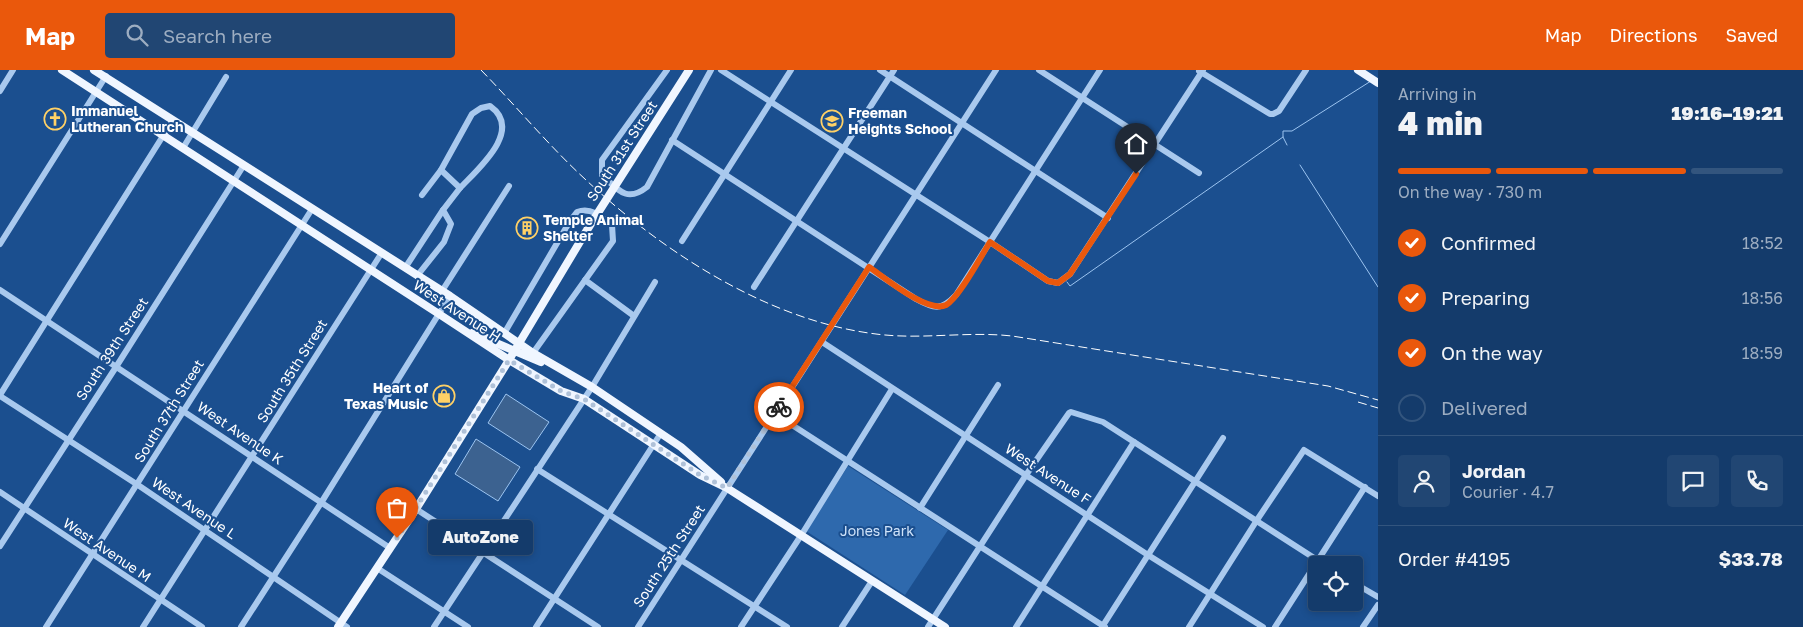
<!DOCTYPE html>
<html lang="en">
<head>
<meta charset="utf-8">
<style>
  body { margin:0; font-family:"Golos Text",sans-serif; background:#214673; color:#f1f3f6; height:100vh; display:flex; flex-direction:column; font-size:19px; white-space:nowrap }
  * { box-sizing:border-box; margin:0 }
  p { font-size:16px; color:#9dadc1 }
  .icon { flex:none; width:28px; height:28px; fill:none; stroke:currentColor; stroke-width:2; stroke-linecap:round; stroke-linejoin:round }
  .map { position:relative; flex:1; overflow:hidden }
  .drawer { display:flex; flex-direction:column; background:#143b6b; width:425px }
  .drawer>* { flex:none }
  .fabs { position:absolute; left:1308px; top:486px; display:grid; gap:10px }
  .fabs a { display:grid; place-items:center; width:55px; height:55px; border-radius:5px; background:#143b6b; box-shadow:0 2px 8px #0003,0 0 0 1px #33557e; font-size:25px }
  .pin { position:absolute; display:grid; place-items:center; width:42px; height:42px; color:#fff; margin:-51px -21px; border-radius:50% 50% 50% 0; rotate:-45deg; box-shadow:0 0 5px #0007 }
  .pin .icon { rotate:45deg }
  .courier { position:absolute; display:grid; place-items:center; width:50px; height:50px; margin:-25px; border:4px solid #ea580c; border-radius:50%; background:#fff; color:#222; box-shadow:0 1px 6px #0007 }
  .bubble { position:absolute; height:35px; border-radius:5px; background:#143b6b; box-shadow:0 2px 8px #0003,0 0 0 1px #33557e; font-size:16px; font-weight:800; line-height:35px; text-align:center }
  .head em { font-style:normal; font-weight:800 }
  .head div { display:flex; flex-direction:column-reverse }
  .head { display:flex; align-items:center; justify-content:space-between; height:85px; padding:0 20px }
  h1 { font-size:32px; font-weight:800; line-height:38px }
  .bar { display:grid; grid-template-columns:repeat(4,1fr); gap:8px 5px; align-content:center; height:60px; padding:0 20px }
  .bar i { height:6px; border-radius:4px; background:#33557e }
  .bar .active { background:#ea580c }
  .bar p { grid-column:span 4 }
  .line { display:flex; align-items:center; gap:12px; padding:0 20px; border-top:1px solid #33557e }
  .line div { flex:1 }
  .round { display:grid; place-items:center; flex:none; width:52px; height:52px; border-radius:5px; background:#214673 }
  ol { padding:0 20px; list-style:none }
  li { display:flex; align-items:center; gap:15px; height:55px }
  li p { margin-inline-start:auto }
  li .icon { padding:5px; border-radius:50%; background:#ea580c; color:#fff; stroke-width:4 }
  li:last-child { color:#9dadc1 }
  li i { width:28px; height:28px; border:2px solid #33557e; border-radius:50% }
  header { display:flex; align-items:center; gap:30px; box-sizing:border-box; height:70px; padding:0 25px; background:#ea580c; color:#fff }
  header strong { font-size:24px }
  nav { display:flex; gap:28px; margin-inline-start:auto; font-size:18px }
  .search { width:350px; height:45px; background:#214673; display:flex; align-items:center; gap:12px; box-sizing:border-box; padding:0 18px; border-radius:5px; color:#9dadc1; font-size:19px }
  main { display:flex; flex:1; min-height:0 }
  .map>svg:first-child { display:block }
  .green { fill:#2e69ad }
  .water { fill:#3c6290; stroke:#9cc4f0 }
  .lines { fill:none; stroke-linecap:round; stroke-linejoin:round }
  .stream { stroke:#9cc4f0; stroke-width:1 }
  .minor { stroke:#a9c9ee; stroke-width:6 }
  .major { stroke:#f0f6ff; stroke-width:8 }
  .rail { stroke:#fff; stroke-width:1; stroke-dasharray:9 4; stroke-linecap:butt }
  .done { stroke:#afc1d8; stroke-width:5; stroke-dasharray:0 9 }
  .route { stroke:#ea580c; stroke-width:6 }
  .labels { text-anchor:middle; stroke-width:4; stroke-linejoin:round; paint-order:stroke }
  .poi-label { font-size:14px; font-weight:bold; fill:#fff; stroke:#1b4f8f; text-anchor:start }
  .street-label { font-size:14px; fill:#fff; stroke:#1b4f8f }
  .park-label { font-size:14px; fill:#cfe3fa; stroke:#1b4f8f }
</style>
</head>
<body>
<header>
<strong>Map</strong>
<div class="search"><svg class="icon" aria-label="search" viewBox="0 0 24 24"><circle cx="10" cy="10" r="6"/><path d="M15 15l6 6"/></svg>Search here</div>
<nav><a>Map</a><a>Directions</a><a>Saved</a></nav>
</header>
<main>
<div class="map">
<svg width="1378" height="557" viewBox="0 0 1378 557">
  <rect width="100%" height="100%" fill="#1b4f8f"/>
  <!-- green -->
  <path class="green" d="M848 396 948 460 905 525 806 461Z"/>
  <!-- water -->
  <g class="water">
    <path d="M506 324 549 352 530 380 488 353Z"/>
    <path d="M476 369 520 397 498 431 455 404Z"/>
  </g>
  <g class="lines">
    <!-- stream -->
    <g class="stream">
      <path d="M1287 75 1283 67V61H1292L1371 11"/>
      <path d="M1300 95 1378 217"/>
      <path d="M1067 212 1070 216 1283 67"/>
    </g>
    <!-- minor -->
    <g class="minor">
      <path d="M667 0 602 90V105C618 120 627 133 647 117L711 0"/>
      <path d="M721 0 990 172 1048 211 1058 213 1070 204 1203 0"/>
      <path d="M880 0 1108 148"/>
      <path d="M1039 0 1199 103"/>
      <path d="M1199 1 1270 44H1273L1279 41 1306 0"/>
      <path d="M0 21 13 0"/>
      <path d="M672 70 916 229C934 239 941 241 956 225L1100 0"/>
      <path d="M183 78 226 7"/>
      <path d="M422 125 441 100 472 44 481 38 490 36C524 60 478 99 460 118"/>
      <path d="M682 171 791 0"/>
      <path d="M0 174 106 6"/>
      <path d="M405 198 443 140"/>
      <path d="M417 206 444 172 451 154 443 140 460 118 441 100"/>
      <path d="M585 210 634 246"/>
      <path d="M754 217 894 0"/>
      <path d="M0 220 390 478"/>
      <path d="M442 221 509 116"/>
      <path d="M505 262 570 151 577 142C591 137 601 146 612 155L613 171 533 283"/>
      <path d="M822 272 1148 485 1263 557"/>
      <path d="M0 325 173 50"/>
      <path d="M0 326 138 415 347 557"/>
      <path d="M775 344 1105 557"/>
      <path d="M537 399 787 557"/>
      <path d="M0 422 202 557"/>
      <path d="M920 438 998 315"/>
      <path d="M416 439 598 557"/>
      <path d="M0 476 116 297 244 95"/>
      <path d="M377 498 468 557"/>
      <path d="M1354 513 1378 527"/>
      <path d="M46 557 312 139"/>
      <path d="M143 557 381 184"/>
      <path d="M241 557 321 433 450 226"/>
      <path d="M434 557 592 317 655 212"/>
      <path d="M536 557 661 363"/>
      <path d="M638 557 996 0"/>
      <path d="M741 557 802 464 892 319"/>
      <path d="M842 557 872 511"/>
      <path d="M928 557 1026 405 1069 343 1071 342 1103 352 1325 495"/>
      <path d="M1016 557 1134 372"/>
      <path d="M1102 557 1223 368"/>
      <path d="M1189 557 1257 450 1304 380 1378 426"/>
      <path d="M1275 557 1365 417"/>
      <path d="M1363 557 1378 535"/>
    </g>
    <!-- major -->
    <g class="major">
      <path d="M62 0 439 244 509 290 561 321 584 329 700 405 727 418 945 557"/>
      <path d="M94 0 450 226 533 283 592 317 681 377 721 412"/>
      <path d="M1358 0 1378 13"/>
      <path d="M472 263 475 262 496 273 541 292"/>
      <path d="M338 557 416 439 509 290 587 160 689 0"/>
    </g>
    <!-- rail -->
    <g class="rail">
      <path d="M481 0C516 36 549 76 586 110 663 182 769 251 876 264 921 270 967 261 1012 266L1328 316 1378 330"/>
      <path d="M1358 332 1378 338"/>
    </g>
  </g>
  <g class="lines">
    <!-- done -->
    <path class="done" d="M397 468 509 290 561 321 584 329 700 405 727 418 779 337"/>
    <!-- route -->
    <path class="route" d="M779 337 869 197C885 208 928 244 946 235 959 228 981 186 990 172L1048 211 1058 213 1070 204 1136 104"/>
  </g>
  <!-- icons -->
  <defs>
    <g id="church-ring" transform="scale(1.125)"><circle r="9.5" fill="#1b4f8f" stroke="#ffd166" stroke-width="1.5"/><path d="M-1.2-6h2.4v3.5h3.3v2.4h-3.3V6h-2.4V-.1h-3.3v-2.4h3.3Z" fill="#ffd166"/></g>
    <g id="school-ring" transform="scale(1.125)"><circle r="9.5" fill="#1b4f8f" stroke="#ffd166" stroke-width="1.5"/><path d="M0-5L7-2L0 1L-7-2ZM-4 1L0 2.5L4 1V4Q0 6-4 4Z" fill="#ffd166"/></g>
    <g id="building-ring" transform="scale(1.125)"><circle r="9.5" fill="#1b4f8f" stroke="#ffd166" stroke-width="1.5"/><path d="M-4-6H4V6H1V3H-1V6H-4ZM-2.5-4.3h1.7v1.8h-1.7ZM.8-4.3h1.7v1.8H.8ZM-2.5-1h1.7V.8h-1.7ZM.8-1h1.7V.8H.8Z" fill="#ffd166"/></g>
    <g id="shop-ring" transform="scale(1.125)"><circle r="9.5" fill="#1b4f8f" stroke="#ffd166" stroke-width="1.5"/><path d="M-5-2.5h2.3a2.7 3.5 0 0 1 5.4 0H5L5.5 6h-11ZM-1.5-2.5h3a1.5 2.3 0 0 0-3 0Z" fill="#ffd166"/></g>
  </defs>
  <g fill-rule="evenodd">
    <use href="#church-ring" x="55" y="49"/>
    <use href="#school-ring" x="832" y="51"/>
    <use href="#building-ring" x="527" y="158"/>
    <use href="#shop-ring" x="444" y="326"/>
  </g>
  <g class="labels">
    <!-- poi labels -->
    <g class="poi-label">
      <text x="71" y="46">Immanuel<tspan x="71" dy="16">Lutheran Church</tspan></text>
      <text x="848" y="48">Freeman<tspan x="848" dy="16">Heights School</tspan></text>
      <text x="543" y="155">Temple Animal<tspan x="543" dy="16">Shelter</tspan></text>
      <text x="428" y="323" text-anchor="end">Heart of<tspan x="428" dy="16">Texas Music</tspan></text>
    </g>
    <!-- street labels -->
    <g class="street-label">
      <text transform="translate(622 81) rotate(-57)" y="5">South 31st Street</text>
      <text transform="translate(457 241) rotate(33)" y="5">West Avenue H</text>
      <text transform="translate(112 279) rotate(-57)" y="5">South 39th Street</text>
      <text transform="translate(292 301) rotate(-58)" y="5">South 35th Street</text>
      <text transform="translate(169 341) rotate(-58)" y="5">South 37th Street</text>
      <text transform="translate(240 363) rotate(34)" y="5">West Avenue K</text>
      <text transform="translate(1048 404) rotate(33)" y="5">West Avenue F</text>
      <text transform="translate(194 438) rotate(34)" y="5">West Avenue L</text>
      <text transform="translate(107 480) rotate(34)" y="5">West Avenue M</text>
      <text transform="translate(669 486) rotate(-57)" y="5">South 25th Street</text>
    </g>
    <!-- park labels -->
    <g class="park-label">
      <text x="877" y="466">Jones Park</text>
    </g>
  </g>
</svg>
<div class="fabs">
<a><svg class="icon" aria-label="locate" viewBox="0 0 24 24"><circle cx="12" cy="12" r="6"/><path d="M12 2v4M12 18v4M2 12h4M18 12h4"/></svg></a>
</div>
<div class="pin" style="left:397px;top:468px;background:#ea580c"><svg class="icon" aria-label="bag" viewBox="0 0 24 24"><path d="M5 8h14l-1 12H6zM9 8a3 3 0 0 1 6 0"/></svg></div>
<div class="pin" style="left:1136px;top:104px;background:#1f2937"><svg class="icon" aria-label="home" viewBox="0 0 24 24"><path d="M3 11l9-7 9 7M6 9v11h12V9"/></svg></div>
<div class="courier" style="left:779px;top:337px"><svg class="icon" aria-label="bike" viewBox="0 0 24 24"><circle cx="6" cy="16" r="4"/><circle cx="18" cy="16" r="4"/><path d="M6 16l4-8h5l3 8M10 8l3 8H6M13 5h3"/></svg></div>
<div class="bubble" style="left:428px;top:450px;width:105px">AutoZone</div>
</div>
<section class="drawer">
<div class="head"><div><h1>4 min</h1><p>Arriving in</p></div><em>19:16–19:21</em></div>
<div class="bar"><i class="active"></i><i class="active"></i><i class="active"></i><i></i><p>On the way · 730 m</p></div>
<ol>
<li><svg class="icon" aria-label="check" viewBox="0 0 24 24"><path d="M5 12l5 5 9-10"/></svg>Confirmed<p>18:52</p></li>
<li><svg class="icon" aria-label="check" viewBox="0 0 24 24"><path d="M5 12l5 5 9-10"/></svg>Preparing<p>18:56</p></li>
<li><svg class="icon" aria-label="check" viewBox="0 0 24 24"><path d="M5 12l5 5 9-10"/></svg>On the way<p>18:59</p></li>
<li><i></i>Delivered</li>
</ol>
<div class="line" style="height:90px"><a class="round"><svg class="icon" aria-label="person" viewBox="0 0 24 24"><circle cx="12" cy="8" r="4"/><path d="M4 21q1-7 8-7t8 7"/></svg></a><div><b>Jordan</b><p>Courier · 4.7</p></div><a class="round"><svg class="icon" aria-label="chat" viewBox="0 0 24 24"><path d="M4 5h16v11H9l-5 4z"/></svg></a><a class="round"><svg class="icon" aria-label="phone" viewBox="0 0 24 24"><path d="M5 4h4l2 5-3 2q2 4 5 5l2-3 5 2v4C11 20 4 13 5 4z"/></svg></a></div>
<div class="line" style="height:65px"><div>Order #4195</div><b>$33.78</b></div>
</section>
</main>
</body>
</html>
